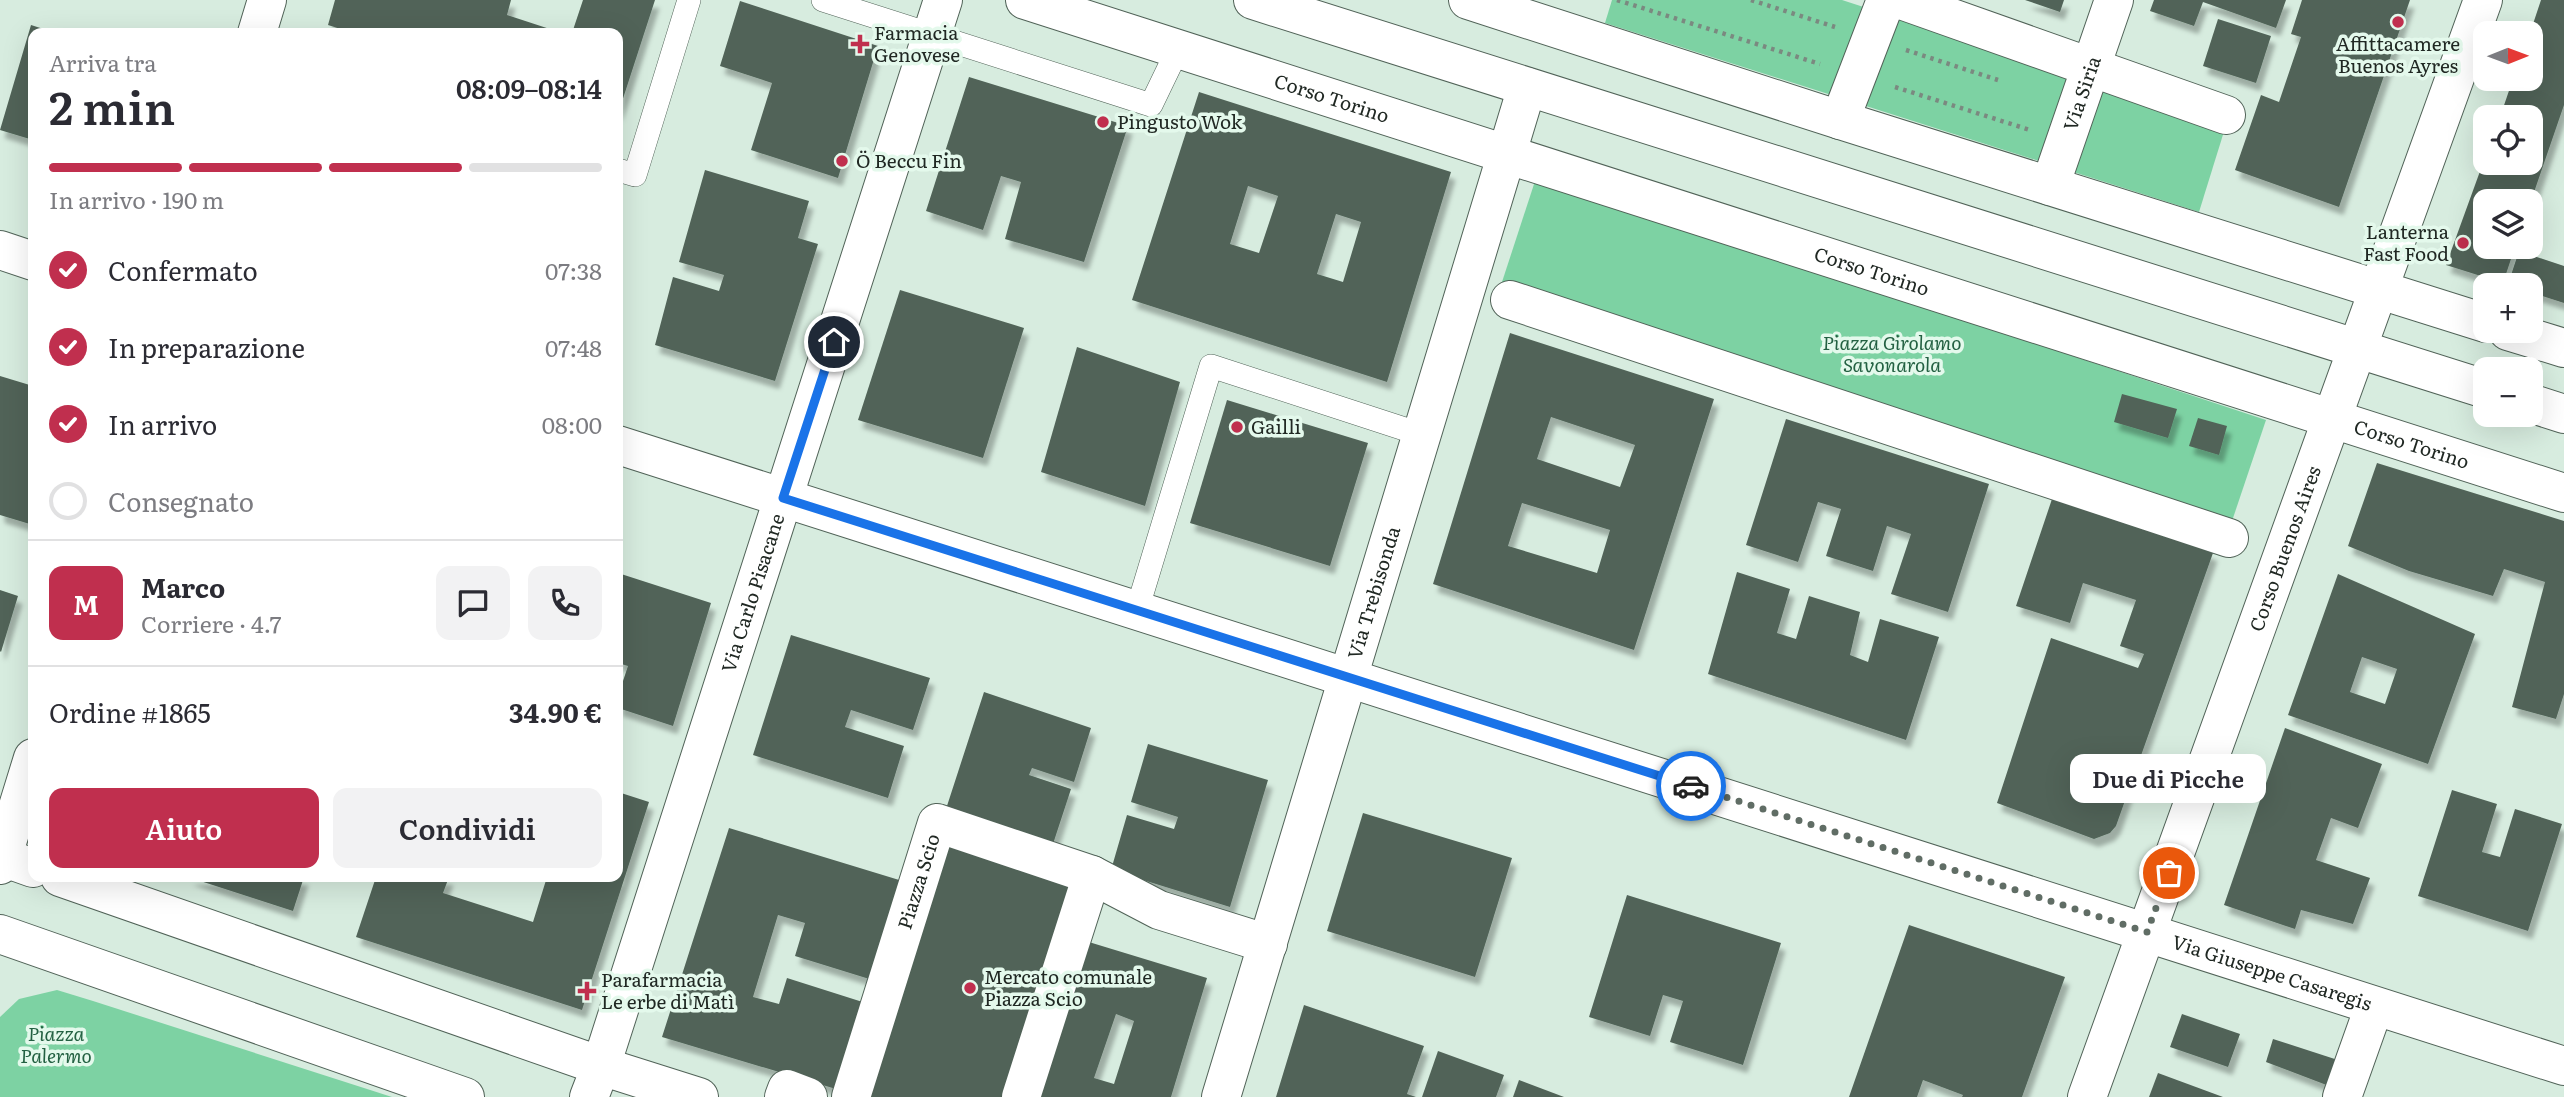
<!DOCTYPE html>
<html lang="it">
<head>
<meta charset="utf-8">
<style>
  body { margin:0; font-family:Literata,serif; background:#f2f2f3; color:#2b2b33; height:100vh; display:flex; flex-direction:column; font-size:26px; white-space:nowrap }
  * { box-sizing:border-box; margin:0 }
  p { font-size:23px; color:#7c7c81 }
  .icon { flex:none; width:38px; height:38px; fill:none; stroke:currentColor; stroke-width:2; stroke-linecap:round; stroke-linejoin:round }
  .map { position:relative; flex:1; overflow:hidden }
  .side { position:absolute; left:28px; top:28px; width:595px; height:854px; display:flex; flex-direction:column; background:#fff; border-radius:14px; box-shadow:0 7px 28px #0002 }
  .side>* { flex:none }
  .needle { width:46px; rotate:89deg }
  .buttons { position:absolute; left:2473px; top:21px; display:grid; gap:14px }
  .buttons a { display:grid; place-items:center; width:70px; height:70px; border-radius:14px; background:#fff; box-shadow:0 7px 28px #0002; font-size:35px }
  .pin { position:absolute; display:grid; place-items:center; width:60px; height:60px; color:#fff; margin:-30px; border:4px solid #fff; border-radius:50%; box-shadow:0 2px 7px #0007 }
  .courier { position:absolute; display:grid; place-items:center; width:70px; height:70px; margin:-35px; border:5px solid #1a73e8; border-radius:50%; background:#fff; color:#222; box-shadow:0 2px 9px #0007 }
  .bubble { position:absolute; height:49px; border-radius:14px; background:#fff; box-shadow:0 7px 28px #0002; font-size:23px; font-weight:600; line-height:49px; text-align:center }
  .headline em { font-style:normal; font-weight:600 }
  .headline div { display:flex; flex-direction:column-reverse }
  .headline { display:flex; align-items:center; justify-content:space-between; height:119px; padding:0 21px }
  h1 { font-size:46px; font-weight:600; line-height:52px }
  .bar { display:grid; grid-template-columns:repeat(4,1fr); gap:10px 7px; align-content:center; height:84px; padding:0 21px }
  .bar i { height:9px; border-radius:5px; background:#e1e1e2 }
  .bar .selected { background:#c02f4e }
  .bar p { grid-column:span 4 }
  .line { display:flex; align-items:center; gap:18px; padding:0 21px; border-top:2px solid #e1e1e2 }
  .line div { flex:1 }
  .round { display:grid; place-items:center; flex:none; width:74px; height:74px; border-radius:14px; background:#f2f2f3 }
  ol { padding:0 21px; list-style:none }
  li { display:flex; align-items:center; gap:21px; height:77px }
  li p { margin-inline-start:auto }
  li .icon { padding:7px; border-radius:50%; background:#c02f4e; color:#fff; stroke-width:4 }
  li:last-child { color:#7c7c81 }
  li i { width:38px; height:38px; border:4px solid #e1e1e2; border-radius:50% }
  .cta { display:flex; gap:14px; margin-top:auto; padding:14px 21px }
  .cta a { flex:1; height:80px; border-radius:14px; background:#c02f4e; color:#fff; font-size:28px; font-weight:600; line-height:80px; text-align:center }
  .cta a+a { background:#f2f2f3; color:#2b2b33 }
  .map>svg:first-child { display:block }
  .green { fill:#7dd2a3 }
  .building { fill:#516458; fill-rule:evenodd; filter:url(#shadow) }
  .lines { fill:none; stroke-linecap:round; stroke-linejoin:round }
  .lane-casing { stroke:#516358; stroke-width:24 }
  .street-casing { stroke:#516358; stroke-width:40 }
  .secondary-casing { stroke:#516358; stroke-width:40 }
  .path { stroke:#7b8980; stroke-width:4.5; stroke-dasharray:3.5 5; stroke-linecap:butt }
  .lane { stroke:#fff; stroke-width:23 }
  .street { stroke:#fff; stroke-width:38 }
  .secondary { stroke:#fff; stroke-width:38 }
  .done { stroke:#606d65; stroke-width:7; stroke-dasharray:0 12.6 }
  .route { stroke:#1a73e8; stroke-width:9 }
  .poi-dot { fill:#c02f4e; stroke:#e4f9ec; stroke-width:2.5 }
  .labels { text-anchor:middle; stroke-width:7; stroke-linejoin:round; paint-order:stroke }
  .poi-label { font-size:19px; fill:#202823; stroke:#e4f9ec; text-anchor:start }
  .street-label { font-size:19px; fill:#202823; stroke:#e4f9ec }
  .park-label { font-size:19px; font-style:italic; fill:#236142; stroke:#e4f9ec }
</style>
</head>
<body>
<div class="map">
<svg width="2564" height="1097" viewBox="0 0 2564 1097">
  <defs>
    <filter id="shadow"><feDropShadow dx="4.5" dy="8" stdDeviation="2" flood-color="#0004"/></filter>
  </defs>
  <rect width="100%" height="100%" fill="#d7ecdf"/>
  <!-- green -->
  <g class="green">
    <path d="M1612 0H1842L2226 125 2199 212 1605 23Z"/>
    <path d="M1536 178 2266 420 2231 524 1502 282Z"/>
    <path d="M57 990 93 1001 392 1097H0V1017L19 999Z"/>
  </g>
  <!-- building -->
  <g class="building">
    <path d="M335 0H511L507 15 562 33H353L328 25Z"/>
    <path d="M583 0H655L618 114V33H572Z"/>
    <path d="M2025 0H2064L2060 12Z"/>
    <path d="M2154 0H2286L2276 28 2203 2 2194 26 2150 11Z"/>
    <path d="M2302 0H2410L2339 207 2235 170 2261 95 2279 102 2301 37 2291 34Z"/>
    <path d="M2541 0H2564V105L2531 201H2485V247H2515L2503 283 2446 265 2483 163H2530V117H2500L2513 79H2530V33Z"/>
    <path d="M740 1 878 46 838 178 751 150 772 83 720 66Z"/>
    <path d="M2218 19 2271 36 2256 83 2203 66Z"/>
    <path d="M31 25 56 33H33V140L0 130Z"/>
    <path d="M969 77 1128 126 1084 262 1005 239 1021 182 1001 176 983 230 926 211Z"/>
    <path d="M1199 92 1451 172 1387 382 1132 300ZM1248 186 1278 196 1259 253 1230 244ZM1336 214 1361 222 1343 282 1317 274Z"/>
    <path d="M705 170 809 201 798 238 818 244 775 381 655 345 673 277 719 291 724 275 679 262Z"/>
    <path d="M2519 251 2564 266V303L2530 292V285L2508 284Z"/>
    <path d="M900 290 1024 328 983 458 858 420Z"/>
    <path d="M1510 333 1714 399 1634 650 1433 584ZM1551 417 1635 445 1620 487 1537 459ZM1522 503 1610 530 1597 573 1508 546Z"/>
    <path d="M1077 347 1180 382 1145 506 1041 472Z"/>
    <path d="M0 376 33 386V525L0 515Z"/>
    <path d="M2122 394 2177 409 2168 438 2114 422Z"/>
    <path d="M1227 400 1368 443 1330 566 1190 523Z"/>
    <path d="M2198 418 2227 426 2219 455 2189 446Z"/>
    <path d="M1786 419 1989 484 1948 612 1891 594 1911 534 1887 526 1873 571 1826 556 1841 509 1818 502 1798 562 1746 545Z"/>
    <path d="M2377 463 2564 521V694L2556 719 2512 707 2545 582 2504 569 2493 596 2409 571 2348 546Z"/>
    <path d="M2052 499 2213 553 2116 826 2110 833 2094 839 1997 803 2051 638 2138 668 2144 654 2120 646 2136 600 2083 583 2070 623 2016 606Z"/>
    <path d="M1737 572 1790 589 1777 633 1796 639 1809 596 1860 612 1850 655 1868 662 1880 619 1939 637 1906 740 1708 674Z"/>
    <path d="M618 573 711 603 673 726 618 708V696L628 666 618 663Z"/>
    <path d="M2338 574 2475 634 2428 764 2288 715ZM2362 657 2397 669 2385 704 2350 692Z"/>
    <path d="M0 590 18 596 1 652 0 651Z"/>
    <path d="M791 635 930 678 913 730 851 710 845 727 904 746 888 798 753 755Z"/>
    <path d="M984 692 1091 728 1074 782 1032 768 1029 775 1071 789 1053 844 946 809Z"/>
    <path d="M2285 728 2382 764 2358 828 2331 818 2316 860 2370 878 2353 924 2301 910 2295 929 2224 905Z"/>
    <path d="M1148 744 1268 780 1230 907 1111 870 1127 815 1174 829 1178 817 1131 802Z"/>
    <path d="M2452 790 2497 804 2482 852 2500 857 2515 809 2562 824 2528 931 2418 896Z"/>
    <path d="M618 792 649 802 582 1010 356 937 376 877H449L443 893 533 922 547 877H618Z"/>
    <path d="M1363 813 1512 858 1475 977 1327 931Z"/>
    <path d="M729 828 909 883 879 982 795 956 805 923 778 915 753 997 779 1004 787 978 872 1005 846 1092 662 1037Z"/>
    <path d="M944 835 1082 879 1012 1097H859Z"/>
    <path d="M188 877H304L293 911Z"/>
    <path d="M1627 895 1781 943 1743 1065 1670 1042 1683 1001 1663 995 1650 1036 1589 1017Z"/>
    <path d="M1909 925 2065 977 2022 1097H1962L1963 1095 1923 1080 1917 1097H1849Z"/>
    <path d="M1079 939 1207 978 1171 1097H1030ZM1116 1014 1134 1021 1114 1084 1094 1078Z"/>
    <path d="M1304 1005 1424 1046 1407 1094 1416 1097H1276Z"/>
    <path d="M2182 1014 2240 1034 2228 1067 2170 1047Z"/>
    <path d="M2273 1039 2344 1062 2337 1089 2266 1062Z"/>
    <path d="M1438 1051 1504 1075 1496 1097H1422Z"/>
    <path d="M2158 1073 2223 1097H2149Z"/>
    <path d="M1519 1080 1564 1097H1513Z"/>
  </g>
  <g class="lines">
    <!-- lane casing -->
    <g class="lane-casing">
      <g id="lane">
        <path d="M823 0 1151 105 1178 49"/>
        <path d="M618 170 635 175 689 0"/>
        <path d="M1137 610 1211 366 1423 435"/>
      </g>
    </g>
    <!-- street casing -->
    <g class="street-casing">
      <g id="street">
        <path id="s1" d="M1025 0 2564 493"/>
        <path d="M1468 0 1840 120 2485 323"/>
        <path d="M1901 0 2226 115"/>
        <path d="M1840 120 1886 0"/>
        <path id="s2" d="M2050 186 2114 0"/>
        <path d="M1510 300 2229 538"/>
        <path d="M2508 331 2564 348"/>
        <path d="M2 857 33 868"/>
        <path d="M60 877 601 1066 699 1097"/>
        <path d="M0 934 465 1097"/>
        <path id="s3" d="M589 1097 601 1066 943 0"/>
        <path d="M784 1097 787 1089 808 1097"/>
        <path id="s4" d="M851 1097 937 823 1092 875 1159 910 1268 944"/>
        <path d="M1021 1097 1092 875"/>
        <path d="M2342 1097 2374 1007"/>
      </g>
    </g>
    <!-- secondary casing -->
    <g class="secondary-casing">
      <g id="secondary">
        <path d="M1253 0 2485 389"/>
        <path d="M257 33 267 0"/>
        <path d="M0 250 33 261"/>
        <path d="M2530 403 2564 414"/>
        <path id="s5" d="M618 445 2564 1066"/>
        <path d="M0 865 33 758"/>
        <path id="s6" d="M1221 1097 1527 87"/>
        <path id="s7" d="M2087 1097 2483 0"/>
      </g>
    </g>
    <!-- path -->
    <g class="path">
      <path d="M1617 0 1820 64"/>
      <path d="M1751 0 1835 27"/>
      <path d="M1906 50 1998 80"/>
      <path d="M1895 87 2030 130"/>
    </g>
    <!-- lane -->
    <use href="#lane" class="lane"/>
    <!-- street -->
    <use href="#street" class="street"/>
    <!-- secondary -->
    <use href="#secondary" class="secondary"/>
  </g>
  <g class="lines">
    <!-- done -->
    <path class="done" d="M1691 786 2147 932 2169 873"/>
    <!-- route -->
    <path class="route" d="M834 342 783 498 1691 786"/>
  </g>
  <!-- markers -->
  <g class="poi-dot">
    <circle cx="2398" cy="22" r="7"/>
    <path d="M856.5 33.5h7v7h7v7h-7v7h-7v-7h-7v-7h7z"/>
    <circle cx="1103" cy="122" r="7"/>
    <circle cx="842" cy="161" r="7"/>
    <circle cx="2463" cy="243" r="7"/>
    <circle cx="1237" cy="427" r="7"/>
    <circle cx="970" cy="988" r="7"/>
    <path d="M583.5 980.5h7v7h7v7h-7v7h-7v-7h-7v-7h7z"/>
  </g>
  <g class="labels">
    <!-- poi labels -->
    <g class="poi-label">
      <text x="874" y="40">Farmacia<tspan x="874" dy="22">Genovese</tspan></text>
      <text x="2398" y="51" text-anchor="middle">Affittacamere<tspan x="2398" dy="22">Buenos Ayres</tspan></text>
      <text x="1117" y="129">Pingusto Wok</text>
      <text x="856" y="168">Ö Beccu Fin</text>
      <text x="2449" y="239" text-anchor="end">Lanterna<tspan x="2449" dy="22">Fast Food</tspan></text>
      <text x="1251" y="434">Gailli</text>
      <text x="984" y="984">Mercato comunale<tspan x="984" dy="22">Piazza Scio</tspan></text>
      <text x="601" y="987">Parafarmacia<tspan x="601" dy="22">Le erbe di Matì</tspan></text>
    </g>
    <!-- street labels -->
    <g class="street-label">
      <text dy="7" stroke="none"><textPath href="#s2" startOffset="98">Via Siria</textPath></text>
      <text dy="7" stroke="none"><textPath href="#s1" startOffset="322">Corso Torino</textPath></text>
      <text dy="7" stroke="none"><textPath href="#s1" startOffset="889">Corso Torino</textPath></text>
      <text dy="7" stroke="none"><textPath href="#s1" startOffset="1456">Corso Torino</textPath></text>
      <text dy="7" stroke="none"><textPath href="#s7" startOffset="583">Corso Buenos Aires</textPath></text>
      <text dy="7" stroke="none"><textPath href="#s6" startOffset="527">Via Trebisonda</textPath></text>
      <text dy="7" stroke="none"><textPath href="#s3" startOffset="530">Via Carlo Pisacane</textPath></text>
      <text dy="7" stroke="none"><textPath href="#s4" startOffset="226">Piazza Scio</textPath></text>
      <text dy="7" stroke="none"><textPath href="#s5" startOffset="1736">Via Giuseppe Casaregis</textPath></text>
    </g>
    <!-- park labels -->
    <g class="park-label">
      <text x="1892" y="350">Piazza Girolamo<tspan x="1892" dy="22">Savonarola</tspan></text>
      <text x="56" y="1041">Piazza<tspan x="56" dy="22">Palermo</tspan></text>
    </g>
  </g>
</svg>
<div class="buttons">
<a><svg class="needle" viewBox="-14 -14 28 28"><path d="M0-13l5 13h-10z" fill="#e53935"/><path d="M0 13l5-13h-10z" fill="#7c7c81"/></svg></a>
<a><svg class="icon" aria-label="locate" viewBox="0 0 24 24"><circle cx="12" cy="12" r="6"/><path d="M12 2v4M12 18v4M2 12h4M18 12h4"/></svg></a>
<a><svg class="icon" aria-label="layers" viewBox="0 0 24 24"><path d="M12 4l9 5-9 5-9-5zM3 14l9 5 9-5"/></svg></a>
<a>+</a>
<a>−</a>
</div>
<div class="pin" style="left:2169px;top:873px;background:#ea580c"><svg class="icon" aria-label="bag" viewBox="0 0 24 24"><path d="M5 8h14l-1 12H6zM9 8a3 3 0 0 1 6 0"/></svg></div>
<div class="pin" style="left:834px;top:342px;background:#1f2937"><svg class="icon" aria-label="home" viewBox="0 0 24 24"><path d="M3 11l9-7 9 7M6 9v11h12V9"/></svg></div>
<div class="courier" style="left:1691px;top:786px"><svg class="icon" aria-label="car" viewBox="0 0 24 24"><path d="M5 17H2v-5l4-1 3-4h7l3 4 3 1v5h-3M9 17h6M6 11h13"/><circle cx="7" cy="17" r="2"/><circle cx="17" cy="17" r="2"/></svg></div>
<div class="bubble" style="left:2070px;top:754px;width:196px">Due di Picche</div>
<section class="side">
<div class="headline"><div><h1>2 min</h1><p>Arriva tra</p></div><em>08:09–08:14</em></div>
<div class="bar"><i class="selected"></i><i class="selected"></i><i class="selected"></i><i></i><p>In arrivo · 190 m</p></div>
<ol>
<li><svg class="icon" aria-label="check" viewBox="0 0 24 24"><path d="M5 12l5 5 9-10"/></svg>Confermato<p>07:38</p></li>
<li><svg class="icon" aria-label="check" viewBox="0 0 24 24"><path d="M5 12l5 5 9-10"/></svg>In preparazione<p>07:48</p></li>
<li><svg class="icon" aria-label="check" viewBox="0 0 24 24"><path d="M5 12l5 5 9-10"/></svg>In arrivo<p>08:00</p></li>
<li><i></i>Consegnato</li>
</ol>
<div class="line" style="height:126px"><b class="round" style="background:#c02f4e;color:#fff">M</b><div><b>Marco</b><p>Corriere · 4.7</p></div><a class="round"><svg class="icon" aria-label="chat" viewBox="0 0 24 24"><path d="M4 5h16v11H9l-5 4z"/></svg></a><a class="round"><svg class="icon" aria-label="phone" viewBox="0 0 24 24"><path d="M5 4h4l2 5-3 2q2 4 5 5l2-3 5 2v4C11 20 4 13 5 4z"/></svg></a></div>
<div class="line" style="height:91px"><div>Ordine #1865</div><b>34.90 €</b></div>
<div class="cta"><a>Aiuto</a><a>Condividi</a></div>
</section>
</div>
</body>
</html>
